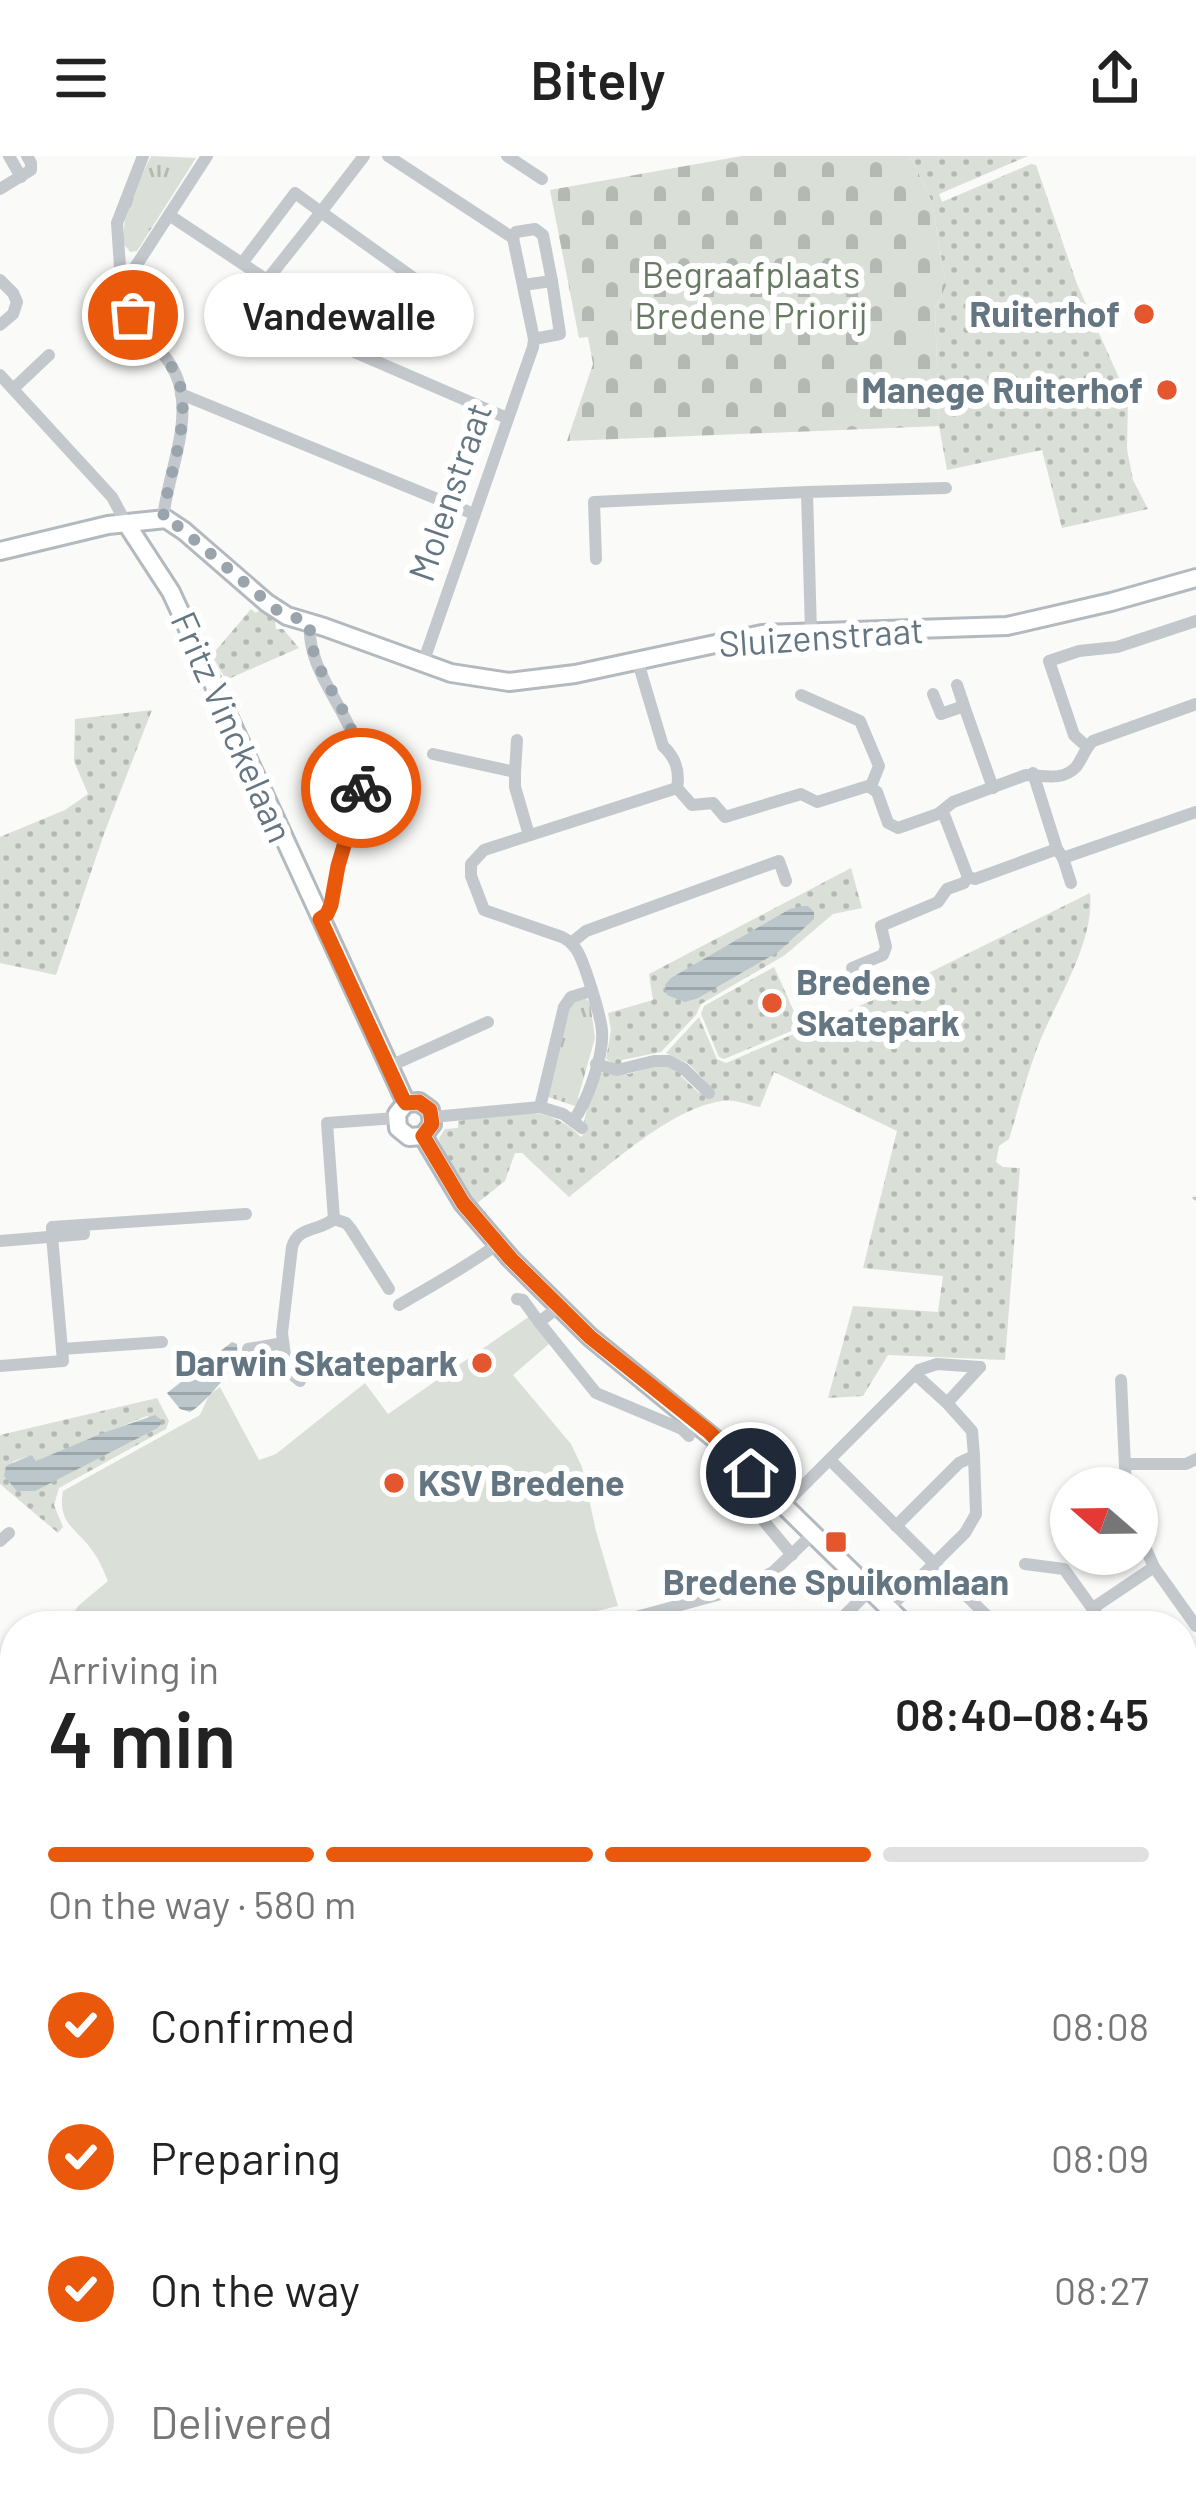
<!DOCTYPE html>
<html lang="en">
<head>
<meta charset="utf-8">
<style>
  body { margin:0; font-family:Barlow,sans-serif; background:#f2f2f2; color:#222; height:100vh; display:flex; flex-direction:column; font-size:45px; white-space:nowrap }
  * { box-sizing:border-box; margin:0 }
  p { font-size:39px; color:#767676 }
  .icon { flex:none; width:66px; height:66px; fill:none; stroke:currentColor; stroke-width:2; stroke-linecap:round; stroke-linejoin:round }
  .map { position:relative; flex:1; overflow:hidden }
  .panel { position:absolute; left:0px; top:1455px; width:1197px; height:903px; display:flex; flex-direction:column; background:#fff; border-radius:48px 48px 0 0; box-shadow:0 3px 9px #0004 }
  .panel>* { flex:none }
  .needle { width:78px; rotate:290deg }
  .buttons { position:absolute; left:1050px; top:1311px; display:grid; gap:24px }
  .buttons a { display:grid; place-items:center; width:108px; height:108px; border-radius:50%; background:#fff; box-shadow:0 3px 9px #0004; font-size:60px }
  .pin { position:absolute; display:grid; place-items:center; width:102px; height:102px; color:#fff; margin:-51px; border:6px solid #fff; border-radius:50%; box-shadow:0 3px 12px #0007 }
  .courier { position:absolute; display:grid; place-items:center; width:120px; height:120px; margin:-60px; border:9px solid #ea580c; border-radius:50%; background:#fff; color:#222; box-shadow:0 3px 15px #0007 }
  .bubble { position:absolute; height:84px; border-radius:42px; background:#fff; box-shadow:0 3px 9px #0004; font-size:39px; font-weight:600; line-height:84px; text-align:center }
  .summary em { font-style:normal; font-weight:600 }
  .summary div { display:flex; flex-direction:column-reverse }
  .summary { display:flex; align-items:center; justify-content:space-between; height:204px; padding:0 48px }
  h1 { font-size:78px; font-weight:600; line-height:90px }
  .bar { display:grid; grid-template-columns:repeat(4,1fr); gap:18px 12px; align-content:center; height:144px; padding:0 48px }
  .bar i { height:15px; border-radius:9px; background:#e0e0e0 }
  .bar .selected { background:#ea580c }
  .bar p { grid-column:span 4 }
  ol { padding:0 48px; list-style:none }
  li { display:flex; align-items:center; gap:36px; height:132px }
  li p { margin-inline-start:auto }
  li .icon { padding:12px; border-radius:50%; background:#ea580c; color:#fff; stroke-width:4 }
  li:last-child { color:#767676 }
  li i { width:66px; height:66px; border:6px solid #e0e0e0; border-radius:50% }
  header { display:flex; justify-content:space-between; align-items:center; height:156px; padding:0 48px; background:#fff; font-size:54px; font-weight:600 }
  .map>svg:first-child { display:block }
  .built { fill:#e8e9e9 }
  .grass { fill:url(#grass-dots); fill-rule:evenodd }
  .cemetery { fill:url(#cemetery-stones) }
  .park { fill:url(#park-tufts) }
  .pitch { fill:#dadfd7 }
  .water { fill:url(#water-rules) }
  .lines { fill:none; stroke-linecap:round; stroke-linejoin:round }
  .stream { stroke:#bbc7cb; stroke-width:3 }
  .river { stroke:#bbc7cb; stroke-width:18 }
  .secondary-casing { stroke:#b3babf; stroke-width:22 }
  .street { stroke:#c3c8cc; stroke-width:12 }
  .secondary { stroke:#fff; stroke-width:16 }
  .done { stroke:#99a4ac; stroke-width:12; stroke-dasharray:0 21.6 }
  .route { stroke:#ea580c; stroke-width:15 }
  .poi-dot { fill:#e4572e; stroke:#fff; stroke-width:4.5 }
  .labels { text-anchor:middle; stroke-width:12; stroke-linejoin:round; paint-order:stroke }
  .park-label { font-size:36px; fill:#687a64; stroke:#fff }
  .poi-label { font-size:36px; font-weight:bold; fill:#657683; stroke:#fff; text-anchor:end }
  .street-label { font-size:36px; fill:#657683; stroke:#fff }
</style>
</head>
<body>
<header><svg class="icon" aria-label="menu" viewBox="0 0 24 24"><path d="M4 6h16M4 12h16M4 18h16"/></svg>Bitely<svg class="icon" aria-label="share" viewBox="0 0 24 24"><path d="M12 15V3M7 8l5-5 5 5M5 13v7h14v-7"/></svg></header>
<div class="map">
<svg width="1196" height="2357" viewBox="0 0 1196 2357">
  <defs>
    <pattern id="grass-dots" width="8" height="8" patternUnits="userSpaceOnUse" patternTransform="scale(3)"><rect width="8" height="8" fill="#dadfd7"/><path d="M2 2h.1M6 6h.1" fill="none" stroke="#b4b9b4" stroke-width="1.8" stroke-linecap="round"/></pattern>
    <pattern id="cemetery-stones" width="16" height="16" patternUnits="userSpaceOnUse" patternTransform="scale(3)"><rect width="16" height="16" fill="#dadfd7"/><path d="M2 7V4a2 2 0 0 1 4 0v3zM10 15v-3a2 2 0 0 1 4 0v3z" fill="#b4b9b4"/></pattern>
    <pattern id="park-tufts" width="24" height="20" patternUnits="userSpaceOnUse" patternTransform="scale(3)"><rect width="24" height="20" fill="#dadfd7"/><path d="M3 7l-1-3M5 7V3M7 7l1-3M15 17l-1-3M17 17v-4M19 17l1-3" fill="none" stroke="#b4b9b4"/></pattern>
    <pattern id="water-rules" width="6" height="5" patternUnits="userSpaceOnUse" patternTransform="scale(3)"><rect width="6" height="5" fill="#bbc7cb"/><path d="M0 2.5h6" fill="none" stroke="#9ca6aa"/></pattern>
  </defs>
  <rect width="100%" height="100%" fill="#fafaf8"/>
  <!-- built -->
  <path class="built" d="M1190 1870 1196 1878V2019L1182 2026V1874Z"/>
  <!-- grass -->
  <g class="grass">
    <path d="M910 0H1028L939 38 942 46 1031 8 1036 9 1077 128 1128 242 1127 293 1133 324 1148 353 1062 372 1042 294 947 314 939 270 935 152 946 130 932 46Z"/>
    <path d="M251 453 256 457 261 453 275 465 276 473H283L299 492 226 524 212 499Z"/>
    <path d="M152 554 105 675 56 819 0 807V681L65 654 88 638 74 605 75 563Z"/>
    <path d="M851 712 862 752 833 758 785 799 701 848 696 859 661 896 622 904 621 908H614L606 903 611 874 608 857 653 844 649 818Z"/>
    <path d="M1090 737C1095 785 1058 841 1040 885 1027 917 1019 951 1009 983L999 990 996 1006 1003 1011 1020 1012 1005 1204 888 1199 863 1240 828 1242 853 1150 938 1156 943 1120 863 1112 897 975 774 916 760 951C748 949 734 943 722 945 671 952 610 1009 569 1041L522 997H515L505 1025 476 1048 440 987 439 982 445 973 458 972V965C504 959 544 943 581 981L587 973 584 965 596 919 606 915 629 918 661 908 675 912 682 917 681 920 699 937 708 928 689 908 666 897 699 861 717 903 726 907 880 841Z"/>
    <path d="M774 811 801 871 724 903 719 901 701 858 704 850Z"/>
    <path d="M157 1242 169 1265 166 1273 59 1332 54 1349 63 1371 58 1377 0 1328V1279ZM147 1260 161 1268 158 1272 59 1322 12 1306 31 1299 35 1306Z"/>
    <path d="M0 1878 4 1884 15 1888V2038L0 2056Z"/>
  </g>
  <!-- cemetery -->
  <path class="cemetery" d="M742 0H910L932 46 946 130 935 152 939 270 567 285 593 208 588 181 579 182 550 34Z"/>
  <!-- park -->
  <g class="park">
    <path d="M151 0 196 2 137 95 130 96 123 87 125 60 131 42Z"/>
    <path d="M586 843 590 846 595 882 578 942 581 945 578 951 545 940 572 845Z"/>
  </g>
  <!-- pitch -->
  <path class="pitch" d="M530 1160 549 1188 513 1219 571 1288 582 1311 596 1375 618 1450 533 1470H66L78 1450 108 1425C104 1416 100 1405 94 1397 79 1373 57 1370 63 1335L200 1259 209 1239 220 1231 259 1304 276 1298 365 1227 388 1258Z"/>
  <!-- water -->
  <g class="water">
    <path d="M803 750H808L814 756V763L778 796 698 842 685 846 667 839 665 829 671 822 790 753Z"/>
    <path d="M232 1186 237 1188 238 1208C224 1221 205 1248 190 1256L180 1253 167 1237Z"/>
    <path d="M155 1259 160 1263 161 1268 158 1272 35 1335H17L4 1320 6 1310 31 1299 36 1305 103 1277Z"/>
    <path d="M15 2076V2343H1109L1108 2357H0V2095Z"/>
  </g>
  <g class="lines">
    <!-- stream -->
    <path class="stream" d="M1194 1042 1196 1043"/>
    <!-- river -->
    <path class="river" d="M0 2061 15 2043"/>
    <!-- secondary casing -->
    <g class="secondary-casing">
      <g id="secondary">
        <path d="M126 367 171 436 406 947"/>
        <path d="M0 395 108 369 166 363 184 375 267 447 287 460 324 471 451 517 509 526 575 518 762 478 1007 470 1111 446 1196 422"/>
        <path d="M406 947 397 958 398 972 409 981 423 980"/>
        <path d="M406 947 419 946 430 954 432 968 423 980"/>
        <path d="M423 980 463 1047 511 1103 590 1181 721 1288 907 1470"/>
        <path d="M0 1523 15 1538"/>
        <path d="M1182 1707 1196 1721"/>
        <path d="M1182 1818 1196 1814"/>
      </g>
    </g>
    <!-- street -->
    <g class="street">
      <path d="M9 0 21 21"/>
      <path d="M364 0 321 56 436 138 443 173"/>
      <path d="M388 0 513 82 534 183 533 191 423 507"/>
      <path d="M507 0 542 23"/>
      <path d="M0 33 31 14V7L27 0"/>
      <path d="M169 59 267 124 306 166 329 185 507 262"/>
      <path d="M513 82 516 76 535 73 543 79 552 125 523 129"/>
      <path d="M243 106 295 37 321 56 267 124"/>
      <path d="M0 124 13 137 17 146 13 158 0 169"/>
      <path d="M128 135 120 111 117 67 143 0"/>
      <path d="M534 183 560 178 552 125"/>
      <path d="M0 219 112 341 126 367"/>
      <path d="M13 233 49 199"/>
      <path d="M181 238 474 358"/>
      <path d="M163 363C167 320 190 275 180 231 169 183 113 173 134 113L207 0"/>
      <path d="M596 403 594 346 807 336"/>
      <path d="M310 467C306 518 353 555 360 605 365 639 349 670 340 703 334 723 337 750 320 763"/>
      <path d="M811 476 807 336 946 332"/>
      <path d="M637 503 663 590C676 602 680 615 677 632L692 649 713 647 725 661 801 638 817 646 868 630 877 636 888 667 898 672 938 658 953 646 1026 619C1042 619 1062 626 1076 611 1083 602 1085 592 1093 585L1196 548"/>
      <path d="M957 529 964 550"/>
      <path d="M933 538 941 558 964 550 993 632"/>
      <path d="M801 539 860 565 879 610 871 630"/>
      <path d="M1086 590 1074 579 1049 505 1079 495 1117 491 1196 465"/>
      <path d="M433 598 515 616 517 584"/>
      <path d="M515 616V631L529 679"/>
      <path d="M1033 617 1057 693 1063 702 1071 727"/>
      <path d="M943 656 968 721 975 723 1057 693"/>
      <path d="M1063 702 1196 656"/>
      <path d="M571 787 586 775 779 705 786 725"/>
      <path d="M852 812 883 799 886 791 881 770 938 746 947 733 964 727 968 721"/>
      <path d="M596 908 617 914 654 905H669L684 913 709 937"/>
      <path d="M388 911 488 866"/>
      <path d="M540 951 564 851 571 841 591 835"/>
      <path d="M433 961 540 951 563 958 582 972"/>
      <path d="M573 965C587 947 604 899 602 875 601 861 584 804 576 793 571 786 569 785 562 781L484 754 471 720V708L484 694 677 632"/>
      <path d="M334 1063 327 967 396 962"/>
      <path d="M334 1063 346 1067 351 1073 389 1133"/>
      <path d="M52 1080V1071L246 1058"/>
      <path d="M0 1085 84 1078 83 1069"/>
      <path d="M517 1143 523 1144 539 1166"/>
      <path d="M399 1149C433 1129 466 1111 498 1088"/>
      <path d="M559 1151 539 1166 596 1237 682 1273 689 1280"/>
      <path d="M62 1193 162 1186"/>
      <path d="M248 1193 283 1187"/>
      <path d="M0 1210 63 1205 52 1080"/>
      <path d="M915 1218 947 1247 980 1211"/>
      <path d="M1121 1224 1126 1332"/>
      <path d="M300 1225 287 1214 282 1177 292 1091C298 1070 318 1076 334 1063"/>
      <path d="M830 1304 997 1470"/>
      <path d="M1125 1308H1186L1196 1303"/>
      <path d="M740 1330 758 1358 792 1399"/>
      <path d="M785 1348 919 1214 937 1208 980 1211"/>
      <path d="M896 1370 959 1307 974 1300 972 1275 947 1247"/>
      <path d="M1137 1373 1154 1411 1196 1470"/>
      <path d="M0 1385 9 1377"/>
      <path d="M1025 1408 1064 1413 1105 1470"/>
      <path d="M889 1452 965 1377 976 1358 974 1300"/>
      <path d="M1093 1452 1154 1411"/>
      <path d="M603 1470 743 1432 773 1416 814 1377"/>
      <path d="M838 1470 841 1463 871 1433"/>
      <path d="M1182 2032 1196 2025"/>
      <path d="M1182 2066 1196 2090"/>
      <path d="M0 2078 15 2060"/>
      <path d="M1182 2179 1196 2173"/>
      <path d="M1121 2357 1122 2343"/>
    </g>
    <!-- secondary -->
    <use href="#secondary" class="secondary"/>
  </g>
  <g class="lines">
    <!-- done -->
    <path class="done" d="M133 159C145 177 162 194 173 213 198 253 167 319 163 363L170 364 184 375 278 455 310 467C308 505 333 532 348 565 357 587 361 608 361 632"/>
    <!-- route -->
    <path class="route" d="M361 632 338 710 331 749 327 758 320 763 403 943 406 947 419 946 430 954 432 968 423 980 463 1047 511 1103 590 1181 709 1276 751 1317"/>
  </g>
  <!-- markers -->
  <g class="poi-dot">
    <circle cx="1144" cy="158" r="12"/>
    <circle cx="1167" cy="234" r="12"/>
    <circle cx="772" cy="847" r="12"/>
    <circle cx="482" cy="1207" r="12"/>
    <circle cx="394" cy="1327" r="12"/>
    <rect x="824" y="1374" width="24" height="24" rx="6"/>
  </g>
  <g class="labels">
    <!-- park labels -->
    <g class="park-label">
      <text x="751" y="132">Begraafplaats<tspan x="751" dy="41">Bredene Priorij</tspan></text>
    </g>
    <!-- poi labels -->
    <g class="poi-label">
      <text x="1120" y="171">Ruiterhof</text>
      <text x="1143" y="247">Manege Ruiterhof</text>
      <text x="796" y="839" text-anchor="start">Bredene<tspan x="796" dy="41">Skatepark</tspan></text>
      <text x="458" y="1220">Darwin Skatepark</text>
      <text x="418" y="1340" text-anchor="start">KSV Bredene</text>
      <text x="836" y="1439" text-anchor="middle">Bredene Spuikomlaan</text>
    </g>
    <!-- street labels -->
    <g class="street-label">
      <text transform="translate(450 336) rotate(-71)" y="13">Molenstraat</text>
      <text transform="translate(821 481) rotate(-4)" y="13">Sluizenstraat</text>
      <text transform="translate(232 571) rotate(66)" y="13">Fritz Vinckelaan</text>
    </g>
  </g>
</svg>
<div class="buttons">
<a><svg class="needle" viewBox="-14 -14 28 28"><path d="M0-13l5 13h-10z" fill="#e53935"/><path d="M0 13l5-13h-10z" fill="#767676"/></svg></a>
</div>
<div class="pin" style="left:133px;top:159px;background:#ea580c"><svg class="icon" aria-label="bag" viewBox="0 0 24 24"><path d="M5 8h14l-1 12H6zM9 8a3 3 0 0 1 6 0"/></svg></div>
<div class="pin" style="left:751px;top:1317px;background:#1f2937"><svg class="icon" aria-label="home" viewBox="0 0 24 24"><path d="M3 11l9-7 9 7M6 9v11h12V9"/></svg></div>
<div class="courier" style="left:361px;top:632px"><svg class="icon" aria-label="bike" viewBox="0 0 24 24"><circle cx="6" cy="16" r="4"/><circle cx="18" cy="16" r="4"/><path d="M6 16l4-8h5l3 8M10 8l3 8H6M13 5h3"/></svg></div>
<div class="bubble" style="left:204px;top:117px;width:270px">Vandewalle</div>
<section class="panel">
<div class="summary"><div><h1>4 min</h1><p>Arriving in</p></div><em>08:40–08:45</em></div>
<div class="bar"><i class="selected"></i><i class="selected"></i><i class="selected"></i><i></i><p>On the way · 580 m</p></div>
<ol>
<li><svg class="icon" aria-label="check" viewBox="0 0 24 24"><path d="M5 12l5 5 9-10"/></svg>Confirmed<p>08:08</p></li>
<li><svg class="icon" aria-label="check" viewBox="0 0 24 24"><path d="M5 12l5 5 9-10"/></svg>Preparing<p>08:09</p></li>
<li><svg class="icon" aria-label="check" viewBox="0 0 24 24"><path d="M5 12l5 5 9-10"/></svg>On the way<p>08:27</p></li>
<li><i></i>Delivered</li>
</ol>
</section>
</div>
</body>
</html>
